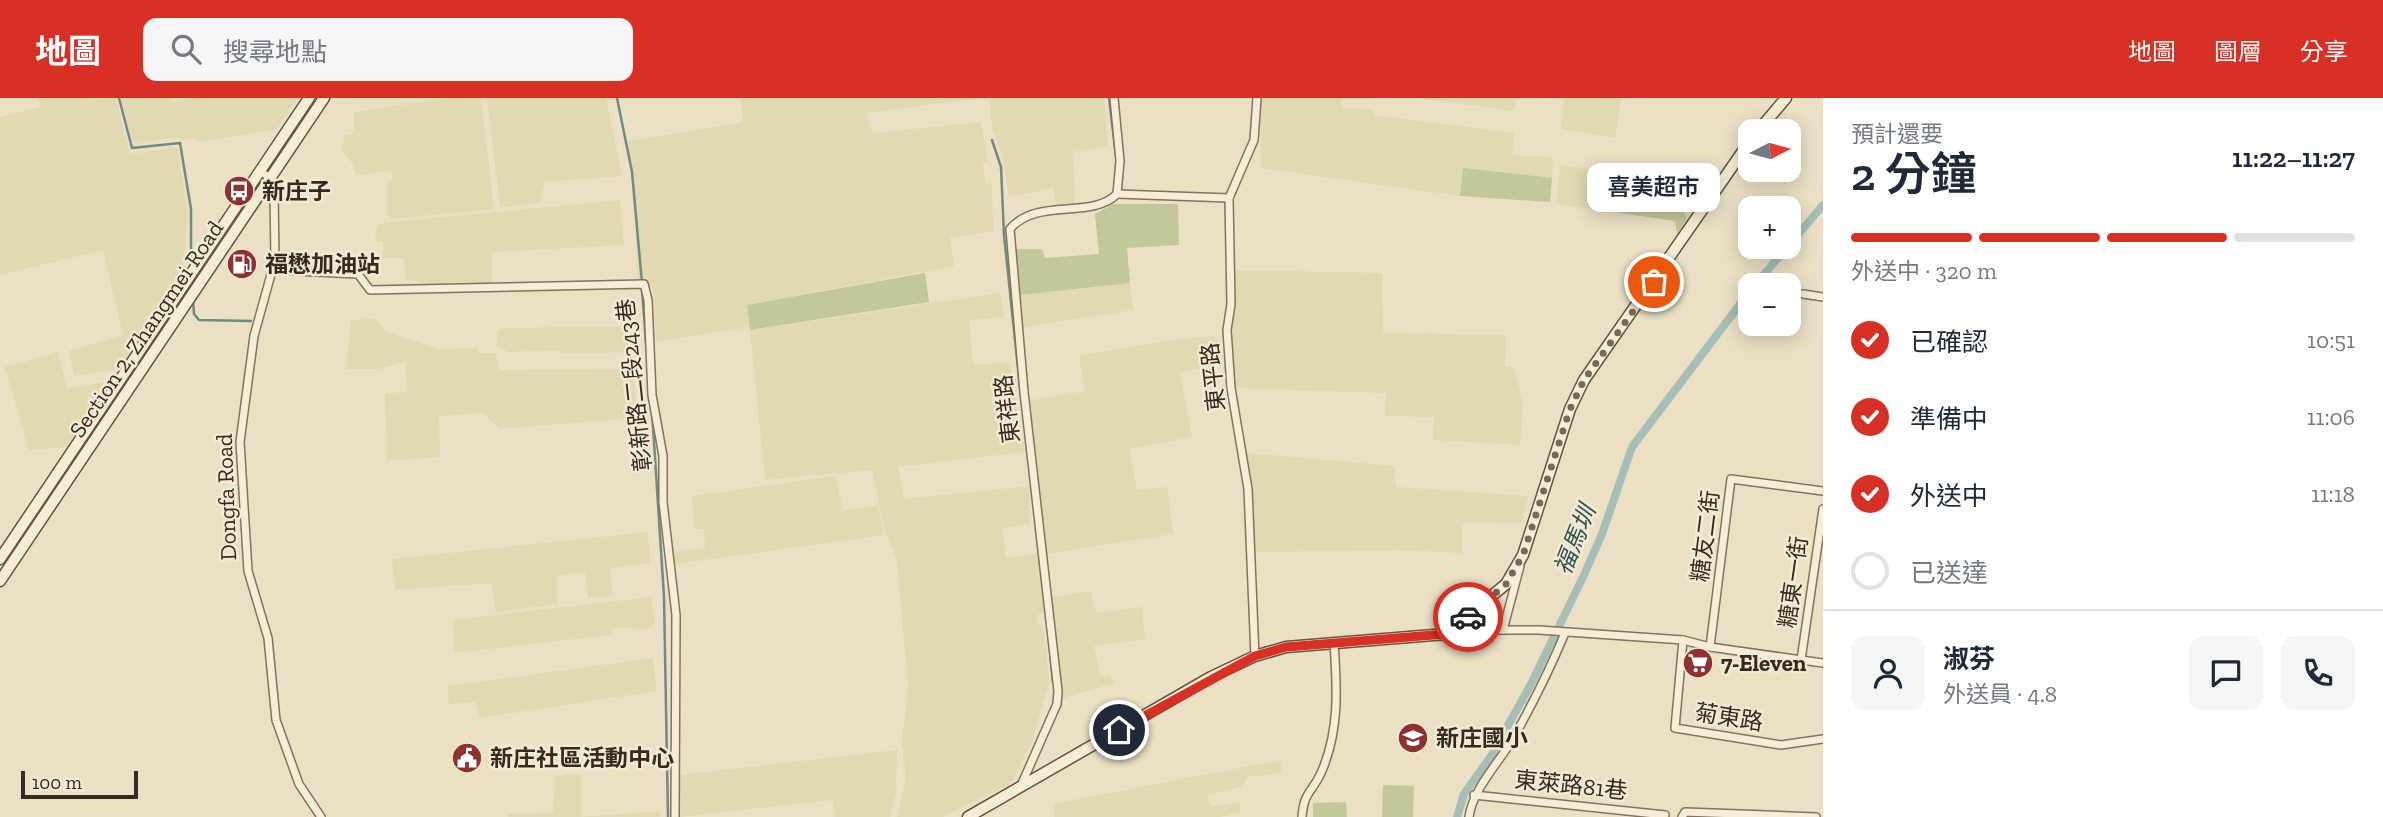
<!DOCTYPE html>
<html lang="zh-TW">
<head>
<meta charset="utf-8">
<style>
  body { margin:0; font-family:"Zilla Slab","Noto Sans TC",serif; background:#f6f6f7; color:#1f2937; height:100vh; display:flex; flex-direction:column; font-size:26px; white-space:nowrap }
  * { box-sizing:border-box; margin:0 }
  p { font-size:23px; color:#747a83 }
  .icon { flex:none; width:38px; height:38px; fill:none; stroke:currentColor; stroke-width:2; stroke-linecap:round; stroke-linejoin:round }
  .map { position:relative; flex:1; overflow:hidden }
  .details { display:flex; flex-direction:column; background:#fff; width:560px }
  .details>* { flex:none }
  .needle { width:46px; rotate:84deg }
  .controls { position:absolute; left:1738px; top:21px; display:grid; gap:14px }
  .controls a { display:grid; place-items:center; width:63px; height:63px; border-radius:14px; background:#fff; box-shadow:0 4px 18px #0003; font-size:35px }
  .scale { position:absolute; left:21px; bottom:18px; width:117px; box-sizing:border-box; padding-left:7px; border:4px solid #352a1f; border-top:0; font-size:19px; line-height:24px; white-space:nowrap; color:#352a1f; -webkit-text-stroke:5px #f3ead3; paint-order:stroke }
  .pin { position:absolute; display:grid; place-items:center; width:60px; height:60px; color:#fff; margin:-30px; border:4px solid #fff; border-radius:50%; box-shadow:0 2px 7px #0007 }
  .courier { position:absolute; display:grid; place-items:center; width:70px; height:70px; margin:-35px; border:5px solid #d93025; border-radius:50%; background:#fff; color:#222; box-shadow:0 2px 9px #0007 }
  .bubble { position:absolute; height:49px; border-radius:14px; background:#fff; box-shadow:0 4px 18px #0003; font-size:23px; font-weight:600; line-height:49px; text-align:center }
  .summary em { font-style:normal; font-weight:600 }
  .summary div { display:flex; flex-direction:column-reverse }
  .summary { display:flex; align-items:center; justify-content:space-between; height:119px; padding:0 28px }
  h1 { font-size:46px; font-weight:600; line-height:52px }
  .bar { display:grid; grid-template-columns:repeat(4,1fr); gap:10px 7px; align-content:center; height:84px; padding:0 28px }
  .bar i { height:9px; border-radius:5px; background:#e0e1e3 }
  .bar .active { background:#d93025 }
  .bar p { grid-column:span 4 }
  .line { display:flex; align-items:center; gap:18px; padding:0 28px; border-top:2px solid #e0e1e3 }
  .line div { flex:1 }
  .round { display:grid; place-items:center; flex:none; width:74px; height:74px; border-radius:14px; background:#f6f6f7 }
  ol { padding:0 28px; list-style:none }
  li { display:flex; align-items:center; gap:21px; height:77px }
  li p { margin-inline-start:auto }
  li .icon { padding:7px; border-radius:50%; background:#d93025; color:#fff; stroke-width:4 }
  li:last-child { color:#747a83 }
  li i { width:38px; height:38px; border:4px solid #e0e1e3; border-radius:50% }
  header { display:flex; align-items:center; gap:42px; box-sizing:border-box; height:98px; padding:0 35px; background:#d93025; color:#fff }
  header strong { font-size:33px }
  nav { display:flex; gap:38px; margin-inline-start:auto; font-size:24px }
  .search { width:490px; height:63px; background:#f6f6f7; display:flex; align-items:center; gap:18px; box-sizing:border-box; padding:0 24px; border-radius:14px; color:#747a83; font-size:26px }
  main { display:flex; flex:1; min-height:0 }
  .map>svg:first-child { display:block }
  .farmland { fill:#e0d9b2 }
  .green { fill:#c2c899 }
  .lines { fill:none; stroke-linecap:round; stroke-linejoin:round }
  .stream { stroke:#6d8c85; stroke-width:2.5 }
  .canal { stroke:#a6beb7; stroke-width:8 }
  .street-casing { stroke:#84725c; stroke-width:10 }
  .secondary-casing { stroke:#66533f; stroke-width:13 }
  .street { stroke:#f6edd7; stroke-width:7 }
  .secondary { stroke:#f6edd7; stroke-width:10 }
  .done { stroke:#756a59; stroke-width:7; stroke-dasharray:0 12.6 }
  .route { stroke:#d93025; stroke-width:9 }
  .labels { text-anchor:middle; stroke-width:5; stroke-linejoin:round; paint-order:stroke }
  .poi-label { font-size:23px; font-weight:bold; fill:#352a1f; stroke:#f3ead3; text-anchor:start }
  .street-label { font-size:23px; fill:#352a1f; stroke:#f3ead3 }
  .water-label { font-size:24px; font-style:italic; fill:#2f5452; stroke:#f3ead3 }
</style>
</head>
<body>
<header>
<strong>地圖</strong>
<div class="search"><svg class="icon" aria-label="search" viewBox="0 0 24 24"><circle cx="10" cy="10" r="6"/><path d="M15 15l6 6"/></svg>搜尋地點</div>
<nav><a>地圖</a><a>圖層</a><a>分享</a></nav>
</header>
<main>
<div class="map">
<svg width="1823" height="719" viewBox="0 0 1823 719">
  <rect width="100%" height="100%" fill="#ebe0c4"/>
  <!-- farmland -->
  <g class="farmland">
    <path d="M38 0H88L89 3 116 0 130 56 178 49 188 119 183 171 121 271 74 278 69 253 123 237 103 152 0 177V19L40 9Z"/>
    <path d="M121 0H170L172 4 196 0H298L277 31 202 44 193 40 182 42 177 39 136 46 131 43Z"/>
    <path d="M449 0H481L494 111 391 121 387 115V83L393 82 391 73 356 77 353 66 341 52 345 37 354 36V14Z"/>
    <path d="M487 0H606L622 78 545 84 539 105 500 109Z"/>
    <path d="M741 0H980L867 15 872 35 981 24 988 63 982 64 986 85 992 86 993 133 950 140 954 168 747 207 750 229 656 244 653 190 638 183 633 79 627 43 743 24Z"/>
    <path d="M990 0H1104L1108 48 1073 54 1075 106 1056 108 1054 90 1009 99 1002 57 992 30Z"/>
    <path d="M1260 0H1342L1341 9 1373 12 1374 17 1514 35 1512 57 1553 59 1552 80 1463 70 1460 98 1261 70Z"/>
    <path d="M1418 0H1516L1514 13Z"/>
    <path d="M1564 0H1621L1615 40 1561 31Z"/>
    <path d="M1561 67 1707 89 1687 121 1683 113 1622 109 1620 115 1556 106Z"/>
    <path d="M620 102 624 147 492 154V188L423 189 418 182H406L404 160H382L383 143H375L377 128 382 125Z"/>
    <path d="M1232 172 1382 175 1383 235 1506 237 1505 269H1513L1523 303 1520 347 1433 342 1434 319 1385 318 1386 295 1231 290 1229 236Z"/>
    <path d="M1130 185 1133 212 1014 231 1011 198Z"/>
    <path d="M1000 195 1004 219 969 222 973 266 1010 265 1025 354 898 369 904 401 1029 388 1030 425 1002 430 1006 460 1038 455 1045 515 1037 517V527H1042L1046 547 1049 586 1033 640 1012 685 943 719H897L906 680 902 645 908 589 897 464 885 433 872 372 765 382 750 232Z"/>
    <path d="M375 220 387 234 442 252 476 249 479 255H496L499 272 633 271 638 320 499 331 483 315 439 318 440 359 387 363 385 296 408 293 405 264 379 271H346L351 223Z"/>
    <path d="M631 228 633 254 563 256 557 252 508 254 497 249 498 232 508 230Z"/>
    <path d="M1214 238 1219 243V267L1180 274 1192 339 1129 351 1137 392 1167 389 1173 436 1047 456 1027 303 1085 293 1079 258 1179 241Z"/>
    <path d="M58 254 67 291 111 283 67 349 29 352 5 269Z"/>
    <path d="M1246 355 1394 368 1396 389 1528 398 1522 425 1462 424V455L1401 452 1253 454Z"/>
    <path d="M835 378 843 412 878 408 884 437 675 466 673 455 705 450 704 431H694L692 398Z"/>
    <path d="M648 434 650 465 610 470 613 498 588 501 585 474 557 478V506L496 514 491 485 395 492 392 461Z"/>
    <path d="M1091 493 1096 515 1142 509 1145 541 1094 548 1101 578 1109 577 1116 585 1059 601 1050 499Z"/>
    <path d="M651 499 655 524 648 531 618 530 612 531 611 537 454 555 453 522Z"/>
    <path d="M653 560 657 593 480 620 475 604 449 606 447 588Z"/>
    <path d="M897 652 896 694 890 719H835L833 702 679 719 678 677Z"/>
    <path d="M1280 662 1282 675 1247 679 1242 689 1207 697 1211 709 1239 704 1241 714 1220 719H1055L1053 706Z"/>
    <path d="M581 676V719L660 713V719H508V716L553 715 555 678Z"/>
  </g>
  <!-- green -->
  <g class="green">
    <path d="M1463 70 1552 80 1550 104 1460 98Z"/>
    <path d="M1113 106H1178L1179 147 1127 150 1130 185 1011 198 1008 151H1042L1045 160 1099 156 1095 116Z"/>
    <path d="M1622 109 1683 113 1687 121 1677 137 1675 123 1620 115Z"/>
    <path d="M925 175 929 204 750 232 747 207Z"/>
    <path d="M1383 687 1414 688 1413 719H1382Z"/>
    <path d="M1346 704 1347 719H1313V705Z"/>
  </g>
  <g class="lines">
    <!-- stream -->
    <g class="stream">
      <path d="M119 0 132 50 180 45 191 111V171"/>
      <path d="M617 0 632 74 642 185"/>
      <path d="M1109 0 1117 66"/>
      <path d="M992 42 1001 69 1004 137 1021 299"/>
      <path d="M642 191 646 244"/>
      <path d="M193 202 194 216 199 222 251 223"/>
      <path d="M652 313 664 499 668 719"/>
      <path d="M1050 553 1053 584"/>
    </g>
    <!-- canal -->
    <g class="canal">
      <path d="M1755 187 1823 107"/>
      <path d="M1457 719 1464 696 1491 658 1531 586 1584 477 1602 436 1632 349 1750 193"/>
    </g>
    <!-- street casing -->
    <g class="street-casing">
      <g id="street">
        <path d="M260 73 270 80 274 94 275 162 254 238 240 344 248 473 268 540 276 622 299 686 321 719"/>
        <path d="M1117 96 1229 100"/>
        <path d="M274 172 358 176 370 192 644 186 648 202 652 297 663 358V404L676 517 675 719"/>
        <path d="M1803 196 1823 199"/>
        <path d="M1503 532 1520 468"/>
        <path d="M1447 536 1473 532H1539L1683 542 1710 549 1823 565"/>
        <path d="M1683 542 1675 630 1781 647 1823 641"/>
        <path d="M1710 549 1731 381 1823 393"/>
        <path d="M1255 558 1248 391 1231 290 1227 232 1231 206 1229 100 1254 42 1257 0"/>
        <path d="M1801 562 1823 411"/>
        <path d="M1020 690 1057 606 1058 593 1024 294 1010 131C1037 99 1091 122 1117 96L1120 63 1114 0"/>
        <path d="M1474 697 1665 717"/>
        <path d="M1302 719C1304 693 1312 695 1321 675 1340 632 1337 589 1334 544"/>
        <path d="M1469 719C1473 690 1499 665 1514 639 1533 605 1550 571 1565 535"/>
        <path d="M1682 719 1685 714 1816 719"/>
      </g>
    </g>
    <!-- secondary casing -->
    <g class="secondary-casing">
      <g id="secondary">
        <path d="M1758 33 1786 0"/>
        <path d="M0 461 309 0"/>
        <path d="M0 483 324 0"/>
        <path d="M968 719 1211 579 1255 558 1286 549 1446 536 1506 486 1523 457 1570 311 1584 282 1750 43"/>
      </g>
    </g>
    <!-- street -->
    <use href="#street" class="street"/>
    <!-- secondary -->
    <use href="#secondary" class="secondary"/>
  </g>
  <g class="lines">
    <!-- done -->
    <path class="done" d="M1468 519 1506 486 1523 457 1570 311 1584 282 1654 184"/>
    <!-- route -->
    <path class="route" d="M1119 632 1255 558 1286 549 1446 536 1468 519"/>
  </g>
  <!-- icons -->
  <defs>
    <g id="bus-disc" transform="scale(1.575)"><circle r="9.5" fill="#8f3130" stroke="#f3ead3"/><path d="M-5-6H5V4H4V6H2V4H-2V6H-4V4H-5ZM-3.5-4V0h7V-4ZM-3.5 1.2v1.5H-2V1.2ZM2 1.2v1.5H3.5V1.2Z" fill="#fff"/></g>
    <g id="fuel-disc" transform="scale(1.575)"><circle r="9.5" fill="#8f3130" stroke="#f3ead3"/><path d="M-5.5-6h7V0h2V4h1.3V-2.5L3-4.5l.8-.8L6-3V5H2.5V1h-1V6h-7ZM-4.2-4.7v3.2H.2V-4.7Z" fill="#fff"/></g>
    <g id="supermarket-disc" transform="scale(1.575)"><circle r="9.5" fill="#8f3130" stroke="#f3ead3"/><path d="M-6-5.5h2.5l.6 2H6L4.5 2H-2.5L-4.4-4H-6ZM-1.5 3.2a1.3 1.3 0 1 0 .1 0ZM3 3.2a1.3 1.3 0 1 0 .1 0Z" fill="#fff"/></g>
    <g id="school-disc" transform="scale(1.575)"><circle r="9.5" fill="#8f3130" stroke="#f3ead3"/><path d="M0-5L7-2L0 1L-7-2ZM-4 1L0 2.5L4 1V4Q0 6-4 4Z" fill="#fff"/></g>
    <g id="civic-disc" transform="scale(1.575)"><circle r="9.5" fill="#8f3130" stroke="#f3ead3"/><path d="M-.6-6.5H3V-4.5H.6V-3L4-1V1h2V6H-6V1h2V-1L-.6-3ZM-1.2 2.5V6h2.4V2.5Z" fill="#fff"/></g>
  </defs>
  <g fill-rule="evenodd">
    <use href="#bus-disc" x="239" y="93"/>
    <use href="#fuel-disc" x="242" y="166"/>
    <use href="#supermarket-disc" x="1698" y="565"/>
    <use href="#school-disc" x="1413" y="640"/>
    <use href="#civic-disc" x="467" y="660"/>
  </g>
  <g class="labels">
    <!-- poi labels -->
    <g class="poi-label">
      <text x="262" y="101">新庄子</text>
      <text x="265" y="174">福懋加油站</text>
      <text x="1721" y="573">7-Eleven</text>
      <text x="1436" y="648">新庄國小</text>
      <text x="490" y="668">新庄社區活動中心</text>
    </g>
    <!-- street labels -->
    <g class="street-label">
      <text transform="translate(146 231) rotate(-56)" y="8">Section 2, Zhangmei Road</text>
      <text transform="translate(1213 279) rotate(-96)" y="8">東平路</text>
      <text transform="translate(634 287) rotate(-96)" y="8">彰新路二段243巷</text>
      <text transform="translate(1007 311) rotate(-97)" y="8">東祥路</text>
      <text transform="translate(226 399) rotate(-92)" y="8">Dongfa Road</text>
      <text transform="translate(1705 438) rotate(-83)" y="8">糖友二街</text>
      <text transform="translate(1793 484) rotate(-82)" y="8">糖東一街</text>
      <text transform="translate(1729 619) rotate(9)" y="8">菊東路</text>
      <text transform="translate(1571 687) rotate(6)" y="8">東萊路81巷</text>
    </g>
    <!-- water labels -->
    <g class="water-label">
      <text transform="translate(1575 442) rotate(-68)" y="8">福馬圳</text>
    </g>
  </g>
</svg>
<div class="controls">
<a><svg class="needle" viewBox="-14 -14 28 28"><path d="M0-13l5 13h-10z" fill="#e53935"/><path d="M0 13l5-13h-10z" fill="#747a83"/></svg></a>
<a>+</a>
<a>−</a>
</div>
<div class="scale">100 m</div>
<div class="pin" style="left:1654px;top:184px;background:#ea580c"><svg class="icon" aria-label="bag" viewBox="0 0 24 24"><path d="M5 8h14l-1 12H6zM9 8a3 3 0 0 1 6 0"/></svg></div>
<div class="pin" style="left:1119px;top:632px;background:#1f2937"><svg class="icon" aria-label="home" viewBox="0 0 24 24"><path d="M3 11l9-7 9 7M6 9v11h12V9"/></svg></div>
<div class="courier" style="left:1468px;top:519px"><svg class="icon" aria-label="car" viewBox="0 0 24 24"><path d="M5 17H2v-5l4-1 3-4h7l3 4 3 1v5h-3M9 17h6M6 11h13"/><circle cx="7" cy="17" r="2"/><circle cx="17" cy="17" r="2"/></svg></div>
<div class="bubble" style="left:1587px;top:65px;width:133px">喜美超市</div>
</div>
<section class="details">
<div class="summary"><div><h1>2 分鐘</h1><p>預計還要</p></div><em>11:22–11:27</em></div>
<div class="bar"><i class="active"></i><i class="active"></i><i class="active"></i><i></i><p>外送中 · 320 m</p></div>
<ol>
<li><svg class="icon" aria-label="check" viewBox="0 0 24 24"><path d="M5 12l5 5 9-10"/></svg>已確認<p>10:51</p></li>
<li><svg class="icon" aria-label="check" viewBox="0 0 24 24"><path d="M5 12l5 5 9-10"/></svg>準備中<p>11:06</p></li>
<li><svg class="icon" aria-label="check" viewBox="0 0 24 24"><path d="M5 12l5 5 9-10"/></svg>外送中<p>11:18</p></li>
<li><i></i>已送達</li>
</ol>
<div class="line" style="height:126px"><a class="round"><svg class="icon" aria-label="person" viewBox="0 0 24 24"><circle cx="12" cy="8" r="4"/><path d="M4 21q1-7 8-7t8 7"/></svg></a><div><b>淑芬</b><p>外送員 · 4.8</p></div><a class="round"><svg class="icon" aria-label="chat" viewBox="0 0 24 24"><path d="M4 5h16v11H9l-5 4z"/></svg></a><a class="round"><svg class="icon" aria-label="phone" viewBox="0 0 24 24"><path d="M5 4h4l2 5-3 2q2 4 5 5l2-3 5 2v4C11 20 4 13 5 4z"/></svg></a></div>
</section>
</main>
</body>
</html>
